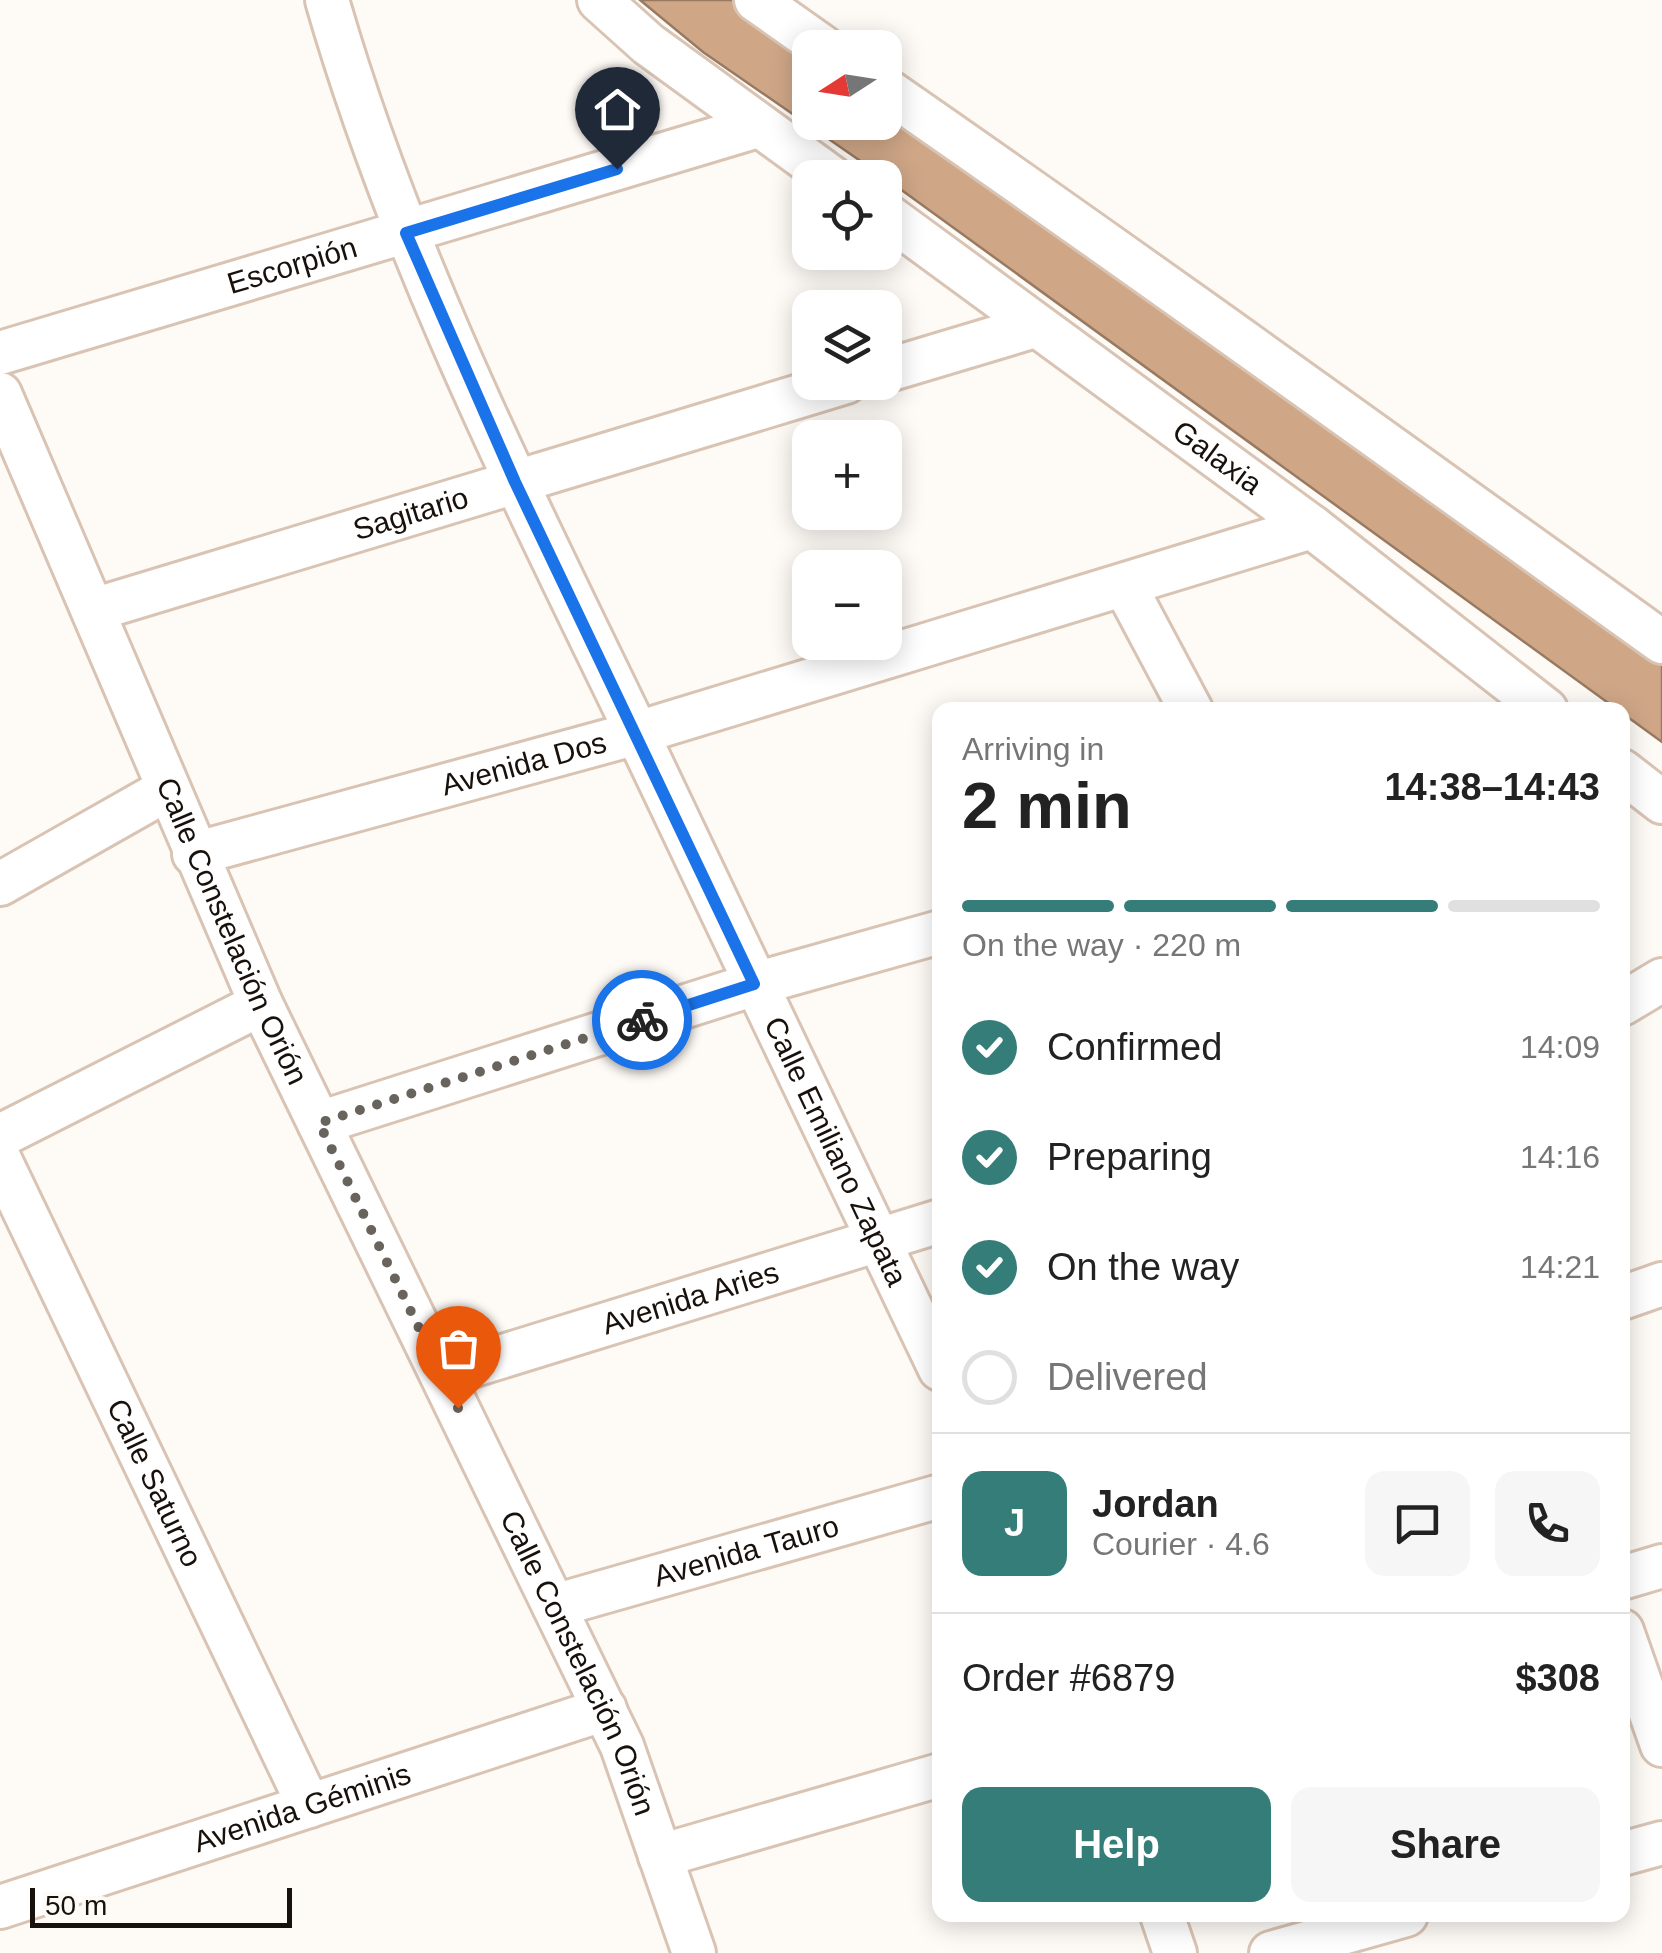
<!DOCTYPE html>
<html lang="en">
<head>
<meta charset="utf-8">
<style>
  body { margin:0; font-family:Arial,sans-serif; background:#f6f6f6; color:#222; height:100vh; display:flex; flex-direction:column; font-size:38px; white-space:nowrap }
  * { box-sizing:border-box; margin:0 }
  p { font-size:32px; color:#767676 }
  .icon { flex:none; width:55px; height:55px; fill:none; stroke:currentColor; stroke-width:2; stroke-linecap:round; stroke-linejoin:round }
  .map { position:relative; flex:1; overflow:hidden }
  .sheet { position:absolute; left:932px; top:702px; width:698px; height:1220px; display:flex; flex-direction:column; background:#fff; border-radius:20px; box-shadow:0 5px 25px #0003 }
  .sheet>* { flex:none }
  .needle { width:65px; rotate:258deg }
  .tools { position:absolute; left:792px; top:30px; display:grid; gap:20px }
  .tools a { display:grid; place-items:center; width:110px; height:110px; border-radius:20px; background:#fff; box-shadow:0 5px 25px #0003; font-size:50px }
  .scale { position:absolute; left:30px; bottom:25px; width:262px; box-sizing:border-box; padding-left:10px; border:5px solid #18110b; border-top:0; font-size:28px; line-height:35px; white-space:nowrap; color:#18110b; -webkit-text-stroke:8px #fefaf6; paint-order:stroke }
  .pin { position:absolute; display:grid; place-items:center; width:85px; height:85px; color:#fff; margin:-102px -42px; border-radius:50% 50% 50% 0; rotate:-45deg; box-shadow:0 0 10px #0007 }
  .pin .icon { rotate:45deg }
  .courier { position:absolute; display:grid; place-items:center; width:100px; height:100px; margin:-50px; border:8px solid #1a73e8; border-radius:50%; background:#fff; color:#222; box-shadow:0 2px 12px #0007 }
  .overview em { font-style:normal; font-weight:800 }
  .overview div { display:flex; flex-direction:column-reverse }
  .overview { display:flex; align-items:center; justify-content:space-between; height:170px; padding:0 30px }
  h1 { font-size:65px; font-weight:800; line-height:75px }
  .bar { display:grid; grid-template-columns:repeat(4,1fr); gap:15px 10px; align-content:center; height:120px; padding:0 30px }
  .bar i { height:12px; border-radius:8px; background:#e0e0e0 }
  .bar .selected { background:#357d78 }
  .bar p { grid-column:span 4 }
  .line { display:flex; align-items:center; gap:25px; padding:0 30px; border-top:2px solid #e0e0e0 }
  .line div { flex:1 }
  .round { display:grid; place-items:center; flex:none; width:105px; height:105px; border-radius:20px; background:#f6f6f6 }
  ol { padding:0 30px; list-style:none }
  li { display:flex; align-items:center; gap:30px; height:110px }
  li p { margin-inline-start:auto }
  li .icon { padding:10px; border-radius:50%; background:#357d78; color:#fff; stroke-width:4 }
  li:last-child { color:#767676 }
  li i { width:55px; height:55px; border:5px solid #e0e0e0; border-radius:50% }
  .button { display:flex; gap:20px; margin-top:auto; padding:20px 30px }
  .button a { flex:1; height:115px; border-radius:20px; background:#357d78; color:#fff; font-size:40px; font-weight:800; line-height:115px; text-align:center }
  .button a+a { background:#f6f6f6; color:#222 }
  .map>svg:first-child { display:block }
  .water { fill:#cfa787; stroke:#987a62; stroke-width:2.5 }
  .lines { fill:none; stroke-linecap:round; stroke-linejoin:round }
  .street-casing { stroke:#d9c4b4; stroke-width:48 }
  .street { stroke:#fff; stroke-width:42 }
  .done { stroke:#68635d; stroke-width:10; stroke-dasharray:0 18 }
  .route { stroke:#1a73e8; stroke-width:12 }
  .labels { text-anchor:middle; stroke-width:10; stroke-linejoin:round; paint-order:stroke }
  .street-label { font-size:30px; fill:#18110b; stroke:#fefaf6 }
</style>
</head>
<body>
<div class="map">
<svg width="1662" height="1953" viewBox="0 0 1662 1953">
  <rect width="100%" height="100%" fill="#fefaf6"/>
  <!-- water -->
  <path class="water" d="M640 0H745L810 48V122H885V96L1662 651V742L885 178 703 52Z"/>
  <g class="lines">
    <!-- street casing -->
    <g class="street-casing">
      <g id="street">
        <path id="s1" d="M327 0C400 254 520 491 635 729 737 942 837 1157 940 1369"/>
        <path d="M599 0 648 44 832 178"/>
        <path d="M756 0 824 48"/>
        <path d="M885 89C1146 270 1404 457 1662 642"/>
        <path id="s2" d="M885 214 1312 527 1546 710"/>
        <path id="s3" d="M0 353 758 126"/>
        <path d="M885 371 1035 326"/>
        <path id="s4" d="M0 394 261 1004 622 1746 694 1953"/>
        <path d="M1125 586 1191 710"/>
        <path id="s5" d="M93 610 846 382"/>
        <path d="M1622 771 1662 802"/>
        <path id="s6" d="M194 854 637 733 1312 527"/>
        <path d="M0 884 166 790"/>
        <path d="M1622 1004 1662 980"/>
        <path d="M319 1123 755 984 940 932"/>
        <path d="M0 1136 261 1004"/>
        <path id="s7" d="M0 1160 309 1806"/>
        <path d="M1622 1298 1662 1284"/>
        <path id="s8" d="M442 1375 940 1221"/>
        <path d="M1622 1578 1662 1566"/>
        <path id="s9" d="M554 1606 940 1496"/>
        <path d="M1622 1631 1662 1745"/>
        <path d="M1622 1854 1662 1843"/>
        <path d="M660 1856 940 1775"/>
        <path id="s10" d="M0 1907 605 1709"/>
        <path d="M1162 1915 1175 1953"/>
        <path d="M1271 1953 1406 1915"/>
      </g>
    </g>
    <!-- street -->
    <use href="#street" class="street"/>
  </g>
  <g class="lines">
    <!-- done -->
    <path class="done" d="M458 1408 319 1123 642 1020"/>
    <!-- route -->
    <path class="route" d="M617 169 406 233 515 482 754 984 642 1020"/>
  </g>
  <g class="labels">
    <!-- street labels -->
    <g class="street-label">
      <text dy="10" stroke="none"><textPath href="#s3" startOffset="305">Escorpión</textPath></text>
      <text dy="10" stroke="none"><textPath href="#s2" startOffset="412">Galaxia</textPath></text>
      <text dy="10" stroke="none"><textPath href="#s5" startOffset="332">Sagitario</textPath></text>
      <text dy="10" stroke="none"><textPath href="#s6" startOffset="342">Avenida Dos</textPath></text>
      <text dy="10" stroke="none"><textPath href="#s4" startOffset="585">Calle Constelación Orión</textPath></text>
      <text dy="10" stroke="none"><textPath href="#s1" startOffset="1260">Calle Emiliano Zapata</textPath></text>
      <text dy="10" stroke="none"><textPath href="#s8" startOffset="260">Avenida Aries</textPath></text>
      <text dy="10" stroke="none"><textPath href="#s7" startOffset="358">Calle Saturno</textPath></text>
      <text dy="10" stroke="none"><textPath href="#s9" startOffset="200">Avenida Tauro</textPath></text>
      <text dy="10" stroke="none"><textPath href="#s4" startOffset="1395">Calle Constelación Orión</textPath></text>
      <text dy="10" stroke="none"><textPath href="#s10" startOffset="318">Avenida Géminis</textPath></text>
    </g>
  </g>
</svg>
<div class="tools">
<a><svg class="needle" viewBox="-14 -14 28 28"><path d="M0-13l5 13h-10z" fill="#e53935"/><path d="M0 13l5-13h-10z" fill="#767676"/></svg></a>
<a><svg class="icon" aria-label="locate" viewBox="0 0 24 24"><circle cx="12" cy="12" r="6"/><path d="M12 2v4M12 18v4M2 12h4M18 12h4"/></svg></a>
<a><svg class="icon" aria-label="layers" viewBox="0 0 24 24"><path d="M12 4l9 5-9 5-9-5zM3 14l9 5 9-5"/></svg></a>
<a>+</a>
<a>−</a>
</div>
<div class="scale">50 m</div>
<div class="pin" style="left:458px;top:1408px;background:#ea580c"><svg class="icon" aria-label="bag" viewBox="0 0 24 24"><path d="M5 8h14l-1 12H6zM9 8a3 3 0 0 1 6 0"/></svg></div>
<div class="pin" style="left:617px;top:169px;background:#1f2937"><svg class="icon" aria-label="home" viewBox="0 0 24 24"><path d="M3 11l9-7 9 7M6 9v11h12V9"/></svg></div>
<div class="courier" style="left:642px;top:1020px"><svg class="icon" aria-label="bike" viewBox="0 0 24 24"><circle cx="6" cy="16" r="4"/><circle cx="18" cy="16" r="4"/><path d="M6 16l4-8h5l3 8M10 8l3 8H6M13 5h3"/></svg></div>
<section class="sheet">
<div class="overview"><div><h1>2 min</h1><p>Arriving in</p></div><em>14:38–14:43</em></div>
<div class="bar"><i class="selected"></i><i class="selected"></i><i class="selected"></i><i></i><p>On the way · 220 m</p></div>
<ol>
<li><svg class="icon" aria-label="check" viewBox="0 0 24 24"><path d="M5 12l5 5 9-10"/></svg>Confirmed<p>14:09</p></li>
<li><svg class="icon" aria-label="check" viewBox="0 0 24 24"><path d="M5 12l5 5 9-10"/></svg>Preparing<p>14:16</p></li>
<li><svg class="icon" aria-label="check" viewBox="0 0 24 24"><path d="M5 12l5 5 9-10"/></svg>On the way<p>14:21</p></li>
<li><i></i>Delivered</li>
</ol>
<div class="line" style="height:180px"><b class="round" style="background:#357d78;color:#fff">J</b><div><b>Jordan</b><p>Courier · 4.6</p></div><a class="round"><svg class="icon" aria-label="chat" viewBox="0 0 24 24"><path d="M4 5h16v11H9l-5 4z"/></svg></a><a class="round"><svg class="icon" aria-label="phone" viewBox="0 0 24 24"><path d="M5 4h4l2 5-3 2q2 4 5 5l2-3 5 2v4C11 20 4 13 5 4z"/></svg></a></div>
<div class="line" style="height:130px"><div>Order #6879</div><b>$308</b></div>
<div class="button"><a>Help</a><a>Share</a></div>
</section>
</div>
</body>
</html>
